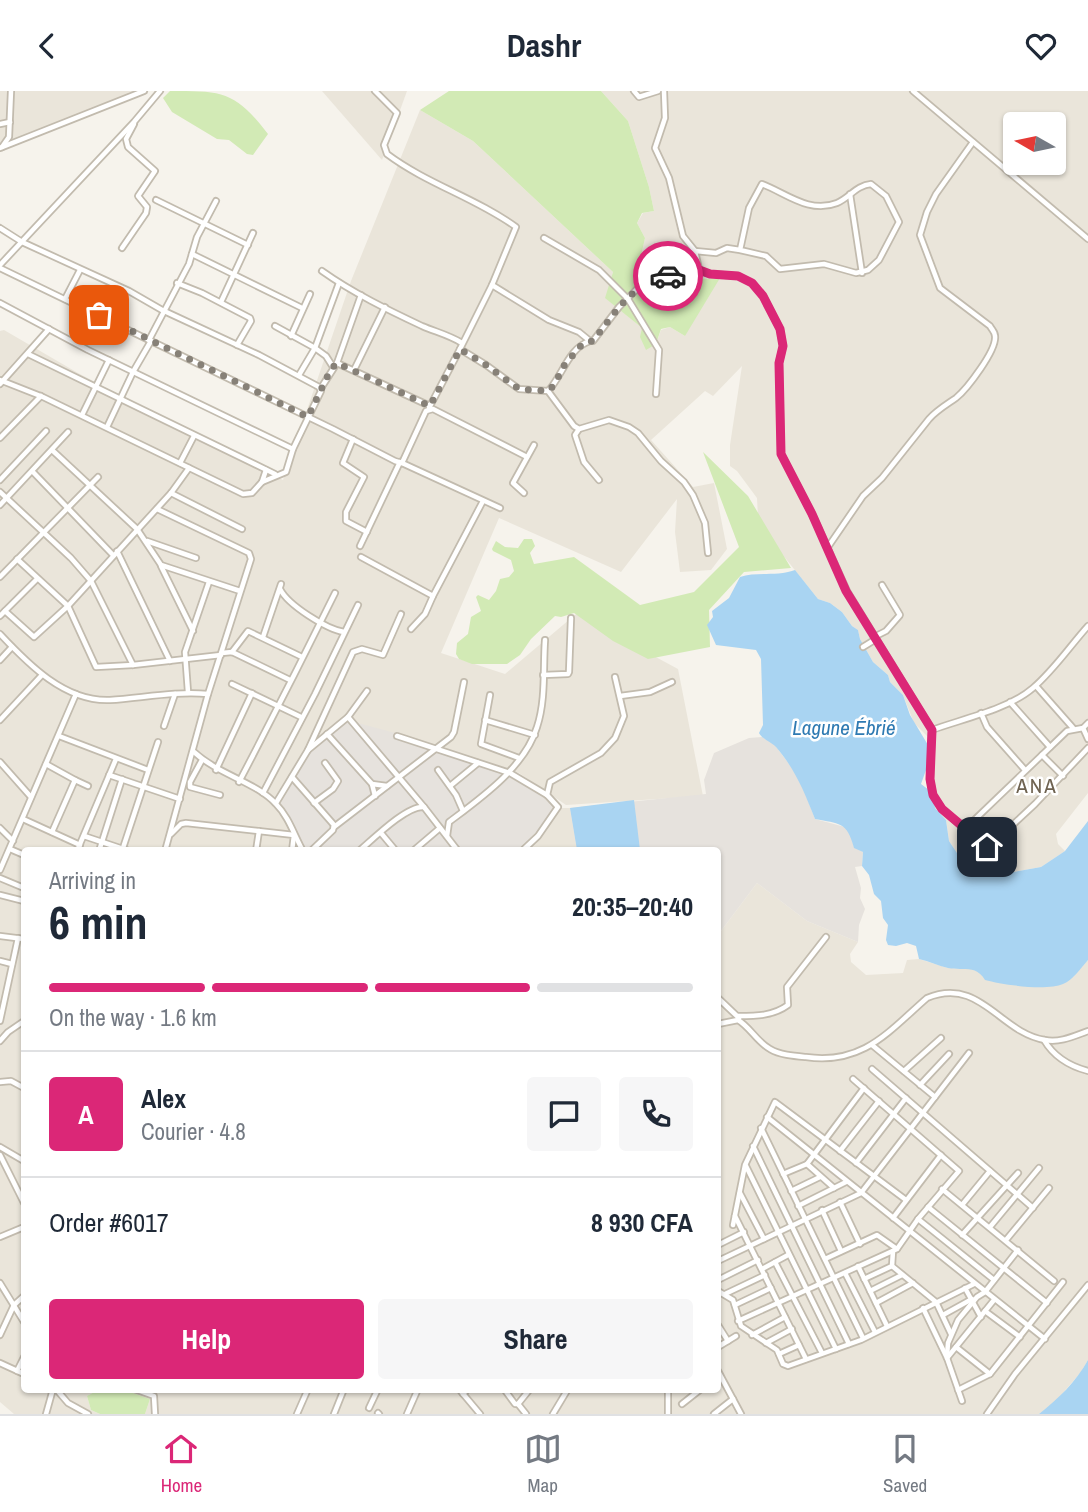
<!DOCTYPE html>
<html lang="en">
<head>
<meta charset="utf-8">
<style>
  body { margin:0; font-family:"Archivo Narrow",sans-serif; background:#f6f6f7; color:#1f2937; height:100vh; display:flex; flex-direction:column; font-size:26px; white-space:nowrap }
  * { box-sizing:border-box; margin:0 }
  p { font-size:23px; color:#747a83 }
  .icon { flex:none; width:38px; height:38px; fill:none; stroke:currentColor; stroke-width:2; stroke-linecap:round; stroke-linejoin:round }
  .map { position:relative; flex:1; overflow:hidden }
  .side { position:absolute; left:21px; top:756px; width:700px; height:546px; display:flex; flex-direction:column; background:#fff; border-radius:7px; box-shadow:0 2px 5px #0004 }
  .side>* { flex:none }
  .needle { width:46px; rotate:279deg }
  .tools { position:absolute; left:1003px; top:21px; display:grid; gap:14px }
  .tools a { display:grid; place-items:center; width:63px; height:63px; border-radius:7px; background:#fff; box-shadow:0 2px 5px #0004; font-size:35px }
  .pin { position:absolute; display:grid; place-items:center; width:60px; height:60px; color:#fff; margin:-30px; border-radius:14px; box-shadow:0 4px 10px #0006 }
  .courier { position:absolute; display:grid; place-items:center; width:70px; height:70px; margin:-35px; border:5px solid #db2777; border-radius:50%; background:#fff; color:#222; box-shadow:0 2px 9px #0007 }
  .headline em { font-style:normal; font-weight:800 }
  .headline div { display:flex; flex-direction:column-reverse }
  .headline { display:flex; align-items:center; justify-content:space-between; height:119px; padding:0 28px }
  h1 { font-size:46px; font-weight:800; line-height:52px }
  .bar { display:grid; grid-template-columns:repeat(4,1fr); gap:10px 7px; align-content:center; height:84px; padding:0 28px }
  .bar i { height:9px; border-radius:5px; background:#e0e1e3 }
  .bar .active { background:#db2777 }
  .bar p { grid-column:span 4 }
  .line { display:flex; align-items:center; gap:18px; padding:0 28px; border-top:2px solid #e0e1e3 }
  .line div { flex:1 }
  .round { display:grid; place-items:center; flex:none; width:74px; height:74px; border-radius:7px; background:#f6f6f7 }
  .action { display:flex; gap:14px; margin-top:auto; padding:14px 28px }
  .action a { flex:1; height:80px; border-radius:7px; background:#db2777; color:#fff; font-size:28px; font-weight:800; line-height:80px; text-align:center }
  .action a+a { background:#f6f6f7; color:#1f2937 }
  header { display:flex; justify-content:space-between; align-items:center; height:91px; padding:0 28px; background:#fff; font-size:32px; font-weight:800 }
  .tab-bar { display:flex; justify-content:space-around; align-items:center; height:98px; border-top:2px solid #e0e1e3; background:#fff; font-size:19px; color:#747a83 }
  .tab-bar a { display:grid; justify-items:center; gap:4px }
  .tab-bar .active { color:#db2777 }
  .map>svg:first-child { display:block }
  .residential { fill:#eae5da; fill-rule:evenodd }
  .industrial { fill:#e6e2dd }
  .green { fill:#d2eab5 }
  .water { fill:#a9d4f2 }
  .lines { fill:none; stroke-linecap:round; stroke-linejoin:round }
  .minor-casing { stroke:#c2bbae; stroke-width:8 }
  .minor { stroke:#fff; stroke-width:4.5 }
  .done { stroke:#878178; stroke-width:7; stroke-dasharray:0 12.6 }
  .route { stroke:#db2777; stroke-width:9 }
  .labels { text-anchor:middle; stroke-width:5; stroke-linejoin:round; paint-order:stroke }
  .water-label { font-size:21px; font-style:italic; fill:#2e7ab2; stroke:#fff }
  .neighbourhood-label { font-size:21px; letter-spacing:2px; fill:#6e6250; stroke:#fff }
</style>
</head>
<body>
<header><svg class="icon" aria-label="back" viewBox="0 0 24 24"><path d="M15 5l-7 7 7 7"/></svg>Dashr<svg class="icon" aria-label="heart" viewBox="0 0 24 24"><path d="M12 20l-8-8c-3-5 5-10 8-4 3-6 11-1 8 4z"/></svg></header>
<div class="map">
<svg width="1088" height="1323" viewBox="0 0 1088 1323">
  <rect width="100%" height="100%" fill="#f6f3ec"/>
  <!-- residential -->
  <g class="residential">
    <path d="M0 0H135L0 55Z"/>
    <path d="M322 0H407L382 69Z"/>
    <path d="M601 0H1088V702L1056 743 1058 753 1065 760 1041 776 1003 783 957 762 949 750 946 729 935 717 933 702 929 697 927 682 930 648 914 632 903 604 890 591 888 584 873 571 860 548 858 539 852 535 842 521 830 512 818 508 778 458 758 426 757 407 737 380 730 375V354L742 275 713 305 705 300 651 349 693 396 714 392 727 458 711 479 680 481 675 441 677 408 621 481 499 427 441 562 505 583 576 523 678 578 703 705 566 714 519 682 347 629 279 714 308 759 24 760V1298L98 1299 87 1305 91 1319 100 1323H14L0 1311V240L4 239 78 282 283 389 351 190 420 19 473 50 613 181 606 207 642 237 656 253 661 239 670 236 685 245 692 187 652 189 647 186 641 176 640 170 645 147 637 132 643 122 654 120 649 96 628 30ZM1015 33H1054V72H1015Z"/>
    <path d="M562 717H570L577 759 517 760Z"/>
    <path d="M757 792 807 830 858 851 850 863 851 871 866 884 903 882 907 869 919 868 948 877 974 878 981 882 1073 886 1088 869V1269L1081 1281 1056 1310 1039 1323H145L150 1308 112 1299 718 1298V844Z"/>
  </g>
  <!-- industrial -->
  <g class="industrial">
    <path d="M347 629 395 642 510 684 562 717 517 759 308 760 279 714 307 660Z"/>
    <path d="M762 646 774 653 799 686 815 728 845 736 850 741 854 756 863 761 862 775 855 776 861 797 860 807 865 818 859 834 858 851 807 830 757 792 718 844V760L577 759 570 717 706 703 704 689 714 662 749 647Z"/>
  </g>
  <!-- green -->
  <g class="green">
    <path d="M170 0C223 0 235 0 268 43L253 64 247 63 229 49 217 48 172 21 163 7Z"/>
    <path d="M449 0H601L628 30 649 96 654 120 642 122 637 132 645 147 640 170 647 186 660 190 720 187 685 245 670 236 661 238 656 253 646 259 640 246 642 237 605 207 613 181 473 50 420 19Z"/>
    <path d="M703 361 748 405 791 477 744 481 709 519 710 556 648 568 613 550 574 522 561 526 555 525 531 548 520 564 507 573H472L459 568 456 563 457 552 468 543 471 526 481 520 476 506 478 504 489 509 496 500 500 488 509 486 514 480 511 469 493 460 492 458 496 450 505 456 518 457 524 448H532L535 455 530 462 534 473 574 466 640 514 694 501 739 456Z"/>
    <path d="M98 1299 133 1302 150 1308 145 1323H100L91 1319 87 1305Z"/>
  </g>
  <!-- water -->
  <g class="water">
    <path d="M795 479 818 508 830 512 842 521 852 535 858 539 860 548 873 571 888 584 890 591 903 604 910 624 928 654 930 668 921 693 933 702 935 717 946 729 949 750 957 762 1003 783 1041 776 1065 760 1088 730V869C1081 877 1073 889 1063 893 1047 900 1003 894 985 889 976 873 963 880 948 877 938 875 929 870 919 868L916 855 907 852 896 855 888 854 886 849 888 834 883 827 881 810 874 803 869 784 862 775 863 761 854 757C847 730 839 733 815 728 804 700 795 678 776 656 770 650 763 649 759 642L763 634 761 568 756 559 716 554 707 534 713 526 712 520 729 507 740 486C756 480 777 486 795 479Z"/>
    <path d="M634 709 640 759H577L570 717Z"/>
    <path d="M1088 1269V1323H1039C1058 1308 1076 1291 1088 1269Z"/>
  </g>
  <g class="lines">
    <!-- minor casing -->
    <g class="minor-casing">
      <g id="minor">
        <path d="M375 0 397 22 384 54 387 63C427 93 476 107 516 136L492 194 549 229 579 241 590 250H593L619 216 638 197 677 181 694 177 710 183 738 185 752 192 763 205 780 238 783 255 779 272 781 363 812 423 847 500 932 639 930 688 933 704 942 718 985 756 990 755 1035 713 1088 657"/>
        <path d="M634 0 639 6 658 0"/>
        <path d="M664 0 665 27 655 57 669 87 683 145 695 160 699 178"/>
        <path d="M913 0 1088 148"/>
        <path d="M0 33 10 31"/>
        <path d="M2 56 9 46 11 0"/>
        <path d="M0 57 144 0"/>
        <path d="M850 103 862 182"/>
        <path d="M156 109 248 154"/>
        <path d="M0 137 22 151 129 200 162 219 259 264 319 296 321 300 293 358 286 381 262 391"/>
        <path d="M544 147 599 179 628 208 659 259 656 303"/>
        <path d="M122 157 146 122 147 116 138 105 155 80 128 56 126 48 134 33"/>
        <path d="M695 160 716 162 727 157 740 159 766 165 780 178 824 173 856 182 868 179 879 169 899 131 886 105 871 93C857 94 849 107 837 112 809 123 786 102 762 93L749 117 740 159"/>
        <path d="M192 163 302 217"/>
        <path d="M0 174 134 31 160 0"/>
        <path d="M0 177 333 338 395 370 402 372 500 417"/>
        <path d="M322 180C353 202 388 219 422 235 436 241 449 244 462 252"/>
        <path d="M177 192 202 202 250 227 251 230 237 254"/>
        <path d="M492 194 460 258 486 274 519 298 548 300 574 335 579 338 609 329 629 336 638 342 661 370 684 391 693 404 705 432 708 462"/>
        <path d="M65 208 80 179"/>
        <path d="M221 211 253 142"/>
        <path d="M0 212 88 259 293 358"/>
        <path d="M275 235 315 257 299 284"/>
        <path d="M291 245 310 203"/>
        <path d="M149 249 189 173 197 146 216 110"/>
        <path d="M28 263 275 383"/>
        <path d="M337 272 430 315"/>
        <path d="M333 276 326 265 315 257 339 192"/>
        <path d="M354 279 385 216"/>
        <path d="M0 289 43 306 243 403 252 402 262 391 266 379"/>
        <path d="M0 293 49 238"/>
        <path d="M321 297 337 272 361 204"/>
        <path d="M548 300C562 286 568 257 590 250"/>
        <path d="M429 317 460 258"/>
        <path d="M82 324 109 269"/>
        <path d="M107 336 133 281 151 250"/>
        <path d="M579 338 575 344 584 371 599 389"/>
        <path d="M0 347 41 305"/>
        <path d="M353 348 343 372 364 386 346 421V430L367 441"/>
        <path d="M52 359 137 438 161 474 240 500"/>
        <path d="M180 372 194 345"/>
        <path d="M402 372 426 320 433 318 527 366"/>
        <path d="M33 381 113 464"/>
        <path d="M0 389 46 340"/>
        <path d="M0 401 71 467 91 490 133 574"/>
        <path d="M171 402 242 438"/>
        <path d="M524 402 513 392 534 354"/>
        <path d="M0 414 68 341"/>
        <path d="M157 418 249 462 251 468 208 603 165 760"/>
        <path d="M147 450 196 467"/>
        <path d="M360 455 400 371"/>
        <path d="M828 456 863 405 882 387 929 328C937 319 946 314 956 307 967 298 997 259 995 245 995 241 992 239 990 235L940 197 920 144 927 121 936 103 973 51"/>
        <path d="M117 460 170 570"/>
        <path d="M361 466 433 505 483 410"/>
        <path d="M17 468 68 515 96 576 133 574 221 564"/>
        <path d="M161 475 193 540"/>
        <path d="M0 486 98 386"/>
        <path d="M280 498C288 514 326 538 344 541"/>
        <path d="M5 520 34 546 68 515 171 402 189 377"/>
        <path d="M0 525 37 488"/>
        <path d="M411 538 425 523 433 505"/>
        <path d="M0 543C28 573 65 611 110 609 142 607 175 600 208 603"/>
        <path d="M263 546 281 493"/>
        <path d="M874 546 886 540 900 524 882 494"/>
        <path d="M863 556 876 548"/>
        <path d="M232 561 248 540 302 566"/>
        <path d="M222 562 232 561 290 589"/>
        <path d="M0 569 12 556"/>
        <path d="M543 584 568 583 569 581 571 527"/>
        <path d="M232 593 301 626"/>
        <path d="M1036 595 1073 637"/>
        <path d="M188 601 185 561 209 491"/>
        <path d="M490 604 481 653 519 667"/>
        <path d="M620 605 650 601 672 591"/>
        <path d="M1010 611 1050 656"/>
        <path d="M981 622 987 636 1025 679"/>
        <path d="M348 626 424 716"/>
        <path d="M0 629 42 584"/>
        <path d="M485 629 535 644"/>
        <path d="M164 635 175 603"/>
        <path d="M1083 637 1088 648"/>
        <path d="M932 639C962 628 1009 618 1033 597 1054 579 1070 555 1088 535"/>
        <path d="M327 643 372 693 375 705"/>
        <path d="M59 645 148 679"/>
        <path d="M397 645 510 682 547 704"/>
        <path d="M308 659 353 561 362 558 383 564 401 523"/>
        <path d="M194 661C219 684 256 691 276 713 289 726 294 744 303 760"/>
        <path d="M1042 664 1063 685"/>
        <path d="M202 669 190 691V696L220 704"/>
        <path d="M0 671 31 706"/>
        <path d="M46 673 75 689 52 741"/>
        <path d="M216 679 252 602"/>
        <path d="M438 679 456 704 463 720"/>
        <path d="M109 684 180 708"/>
        <path d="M292 686 334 734 333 739 311 760"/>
        <path d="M75 689 88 695"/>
        <path d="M239 691C272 628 304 565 335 502"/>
        <path d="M372 693 387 695"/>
        <path d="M450 695 478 672"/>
        <path d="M263 702 315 603 358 514"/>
        <path d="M276 712 308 659 348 626 367 600"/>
        <path d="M314 712 333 698 338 690 325 672"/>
        <path d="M23 728 80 754"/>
        <path d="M334 736 451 646 454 641 464 591"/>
        <path d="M0 737 13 750"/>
        <path d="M966 737 1067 640 1083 637 1088 632"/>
        <path d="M381 742 396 760"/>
        <path d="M171 743 181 733 186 732 294 744 292 760"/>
        <path d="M84 745 129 760"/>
        <path d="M447 745 449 731C481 707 525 676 537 636 546 609 543 577 545 549"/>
        <path d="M10 758 24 764"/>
        <path d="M77 760 116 668"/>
        <path d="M99 760 122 688"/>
        <path d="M122 760 158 651"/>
        <path d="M256 760 259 740"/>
        <path d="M359 760C373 748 407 714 424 716L458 760"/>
        <path d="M413 760 440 737"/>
        <path d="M522 760 538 745 558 716 547 704 550 691 601 662 615 647 624 625 615 586"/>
        <path d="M0 779 76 603"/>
        <path d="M0 787 24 797"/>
        <path d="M0 804 24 810"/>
        <path d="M0 845 24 848"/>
        <path d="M0 870 12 873"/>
        <path d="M718 907 739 927"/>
        <path d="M738 925C756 925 773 925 788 914L787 896 826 846"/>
        <path d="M0 930 18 847"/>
        <path d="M718 933 738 929C750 936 757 951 770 958 780 964 794 965 806 966 863 974 888 941 927 907 980 885 1000 942 1045 949 1060 952 1074 945 1088 940"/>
        <path d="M1044 949C1054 966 1069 975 1088 980"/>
        <path d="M0 950 8 941 24 930"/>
        <path d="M872 954 935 1006"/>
        <path d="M872 978 1033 1117"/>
        <path d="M904 980 941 947"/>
        <path d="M0 991 11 990 24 997"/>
        <path d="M920 994 949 963"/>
        <path d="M767 1026 1045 1248"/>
        <path d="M761 1037 863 1247"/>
        <path d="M753 1055 849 1253"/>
        <path d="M0 1056 24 1070"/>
        <path d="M840 1060 879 1010"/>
        <path d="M0 1064 24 1112"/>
        <path d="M856 1072 906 1007"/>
        <path d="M807 1073 834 1097"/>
        <path d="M746 1075 836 1258"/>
        <path d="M783 1083 807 1073 864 997"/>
        <path d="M942 1098 1054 1190"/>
        <path d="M791 1100 820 1086"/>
        <path d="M740 1102 764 1148"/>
        <path d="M840 1111 860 1153"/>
        <path d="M962 1114 990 1080"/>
        <path d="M798 1115 846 1091"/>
        <path d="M928 1116 1047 1212"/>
        <path d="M822 1119 841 1160"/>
        <path d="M735 1125 806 1268"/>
        <path d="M893 1127 941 1064"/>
        <path d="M918 1128 994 1189"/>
        <path d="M733 1134 745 1074 775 1011 906 1109"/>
        <path d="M990 1136 1039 1077"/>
        <path d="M962 1144 1018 1082"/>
        <path d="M0 1146 24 1136"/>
        <path d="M1006 1149 1049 1097"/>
        <path d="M718 1154 744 1141"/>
        <path d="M893 1160 892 1175 936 1211 951 1243"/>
        <path d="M825 1168 877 1144 897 1158"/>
        <path d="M718 1170 861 1102 969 962"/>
        <path d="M775 1171 822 1262"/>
        <path d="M858 1175 887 1235"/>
        <path d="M762 1178 788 1164"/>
        <path d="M845 1182 875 1241"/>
        <path d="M864 1188 892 1175"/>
        <path d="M718 1189 758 1169"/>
        <path d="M0 1192 24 1231"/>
        <path d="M965 1197 981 1226"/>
        <path d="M718 1200 733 1209 741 1235 777 1259 783 1273 788 1275 861 1249 974 1193"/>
        <path d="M870 1200 902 1184"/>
        <path d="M725 1203 765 1184"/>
        <path d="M876 1212 913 1192"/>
        <path d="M735 1214 771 1197"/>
        <path d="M923 1217 947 1267 962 1310"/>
        <path d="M985 1220 1020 1246"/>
        <path d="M943 1224 972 1208"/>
        <path d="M738 1230 897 1158 918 1128 959 1080 853 988"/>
        <path d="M718 1234 728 1250"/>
        <path d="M0 1244 14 1214 24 1205"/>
        <path d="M752 1244 785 1226"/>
        <path d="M766 1252 792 1238"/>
        <path d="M718 1256 736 1245"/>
        <path d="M956 1256 990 1283"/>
        <path d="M779 1263 799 1254"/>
        <path d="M947 1265 948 1252 958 1229 977 1206 985 1201 1018 1159"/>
        <path d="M947 1267 994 1209"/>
        <path d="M0 1272 24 1283"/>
        <path d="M17 1280 24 1266"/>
        <path d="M718 1280 741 1323"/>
        <path d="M56 1298 68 1312 88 1323"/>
        <path d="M134 1298 154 1305 155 1323"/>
        <path d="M459 1298 480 1323"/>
        <path d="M504 1298 515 1313H518L530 1298"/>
        <path d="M668 1298V1323"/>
        <path d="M958 1299 990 1283 1063 1191"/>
        <path d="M463 1303 468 1298"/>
        <path d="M518 1313 526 1323"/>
        <path d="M682 1313 701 1298"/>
        <path d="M369 1317 378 1298"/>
        <path d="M378 1322 379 1323"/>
        <path d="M46 1323 53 1298"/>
        <path d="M297 1323 308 1298"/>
        <path d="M334 1323 344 1298"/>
        <path d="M407 1323 418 1298"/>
        <path d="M553 1323 568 1298"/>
        <path d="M714 1323 733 1308"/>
        <path d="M987 1323 1015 1283 1088 1194"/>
      </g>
    </g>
    <!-- minor -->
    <use href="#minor" class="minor"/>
  </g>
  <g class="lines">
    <!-- done -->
    <path class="done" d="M99 224 308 326 331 278 337 272 430 315 460 258 486 274 519 298 548 300 555 293 563 276 583 252 593 250 619 216 638 197 668 185"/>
    <!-- route -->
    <path class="route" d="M668 185 694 177 710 183 738 185 752 192 763 205 780 238 783 255 779 272 781 363 812 423 846 500 932 639 930 688 933 704 942 718 987 756"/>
  </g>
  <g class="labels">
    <!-- water labels -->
    <g class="water-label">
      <text x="844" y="644">Lagune Ébrié</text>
    </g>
    <!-- neighbourhood labels -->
    <g class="neighbourhood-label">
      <text x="1037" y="702">ANA</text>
    </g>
  </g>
</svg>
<div class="tools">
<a><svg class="needle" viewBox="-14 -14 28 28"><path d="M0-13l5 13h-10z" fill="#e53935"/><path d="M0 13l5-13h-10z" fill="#747a83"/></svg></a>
</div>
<div class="pin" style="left:99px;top:224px;background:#ea580c"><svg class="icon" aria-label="bag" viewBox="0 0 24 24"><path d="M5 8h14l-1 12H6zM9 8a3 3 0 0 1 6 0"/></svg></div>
<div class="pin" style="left:987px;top:756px;background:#1f2937"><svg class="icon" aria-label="home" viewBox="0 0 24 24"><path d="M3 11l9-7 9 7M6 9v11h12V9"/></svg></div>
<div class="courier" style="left:668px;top:185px"><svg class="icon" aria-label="car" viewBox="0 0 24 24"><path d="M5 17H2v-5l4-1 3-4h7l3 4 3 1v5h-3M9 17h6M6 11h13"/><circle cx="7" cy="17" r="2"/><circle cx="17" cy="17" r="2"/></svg></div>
<section class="side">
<div class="headline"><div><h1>6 min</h1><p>Arriving in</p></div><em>20:35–20:40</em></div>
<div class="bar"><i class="active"></i><i class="active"></i><i class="active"></i><i></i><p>On the way · 1.6 km</p></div>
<div class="line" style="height:126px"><b class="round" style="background:#db2777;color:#fff">A</b><div><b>Alex</b><p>Courier · 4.8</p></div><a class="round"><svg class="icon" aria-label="chat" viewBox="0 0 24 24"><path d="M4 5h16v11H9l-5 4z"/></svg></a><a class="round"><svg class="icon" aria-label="phone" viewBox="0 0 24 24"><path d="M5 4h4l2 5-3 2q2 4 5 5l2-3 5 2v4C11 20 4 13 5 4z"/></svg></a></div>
<div class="line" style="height:91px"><div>Order #6017</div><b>8 930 CFA</b></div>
<div class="action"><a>Help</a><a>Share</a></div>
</section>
</div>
<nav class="tab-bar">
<a class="active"><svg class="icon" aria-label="home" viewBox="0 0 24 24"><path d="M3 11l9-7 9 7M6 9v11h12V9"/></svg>Home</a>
<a><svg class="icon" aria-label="map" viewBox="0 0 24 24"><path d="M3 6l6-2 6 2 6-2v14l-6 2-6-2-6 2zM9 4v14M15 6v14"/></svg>Map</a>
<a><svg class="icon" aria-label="saved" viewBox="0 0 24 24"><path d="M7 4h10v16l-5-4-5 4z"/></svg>Saved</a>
</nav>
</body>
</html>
